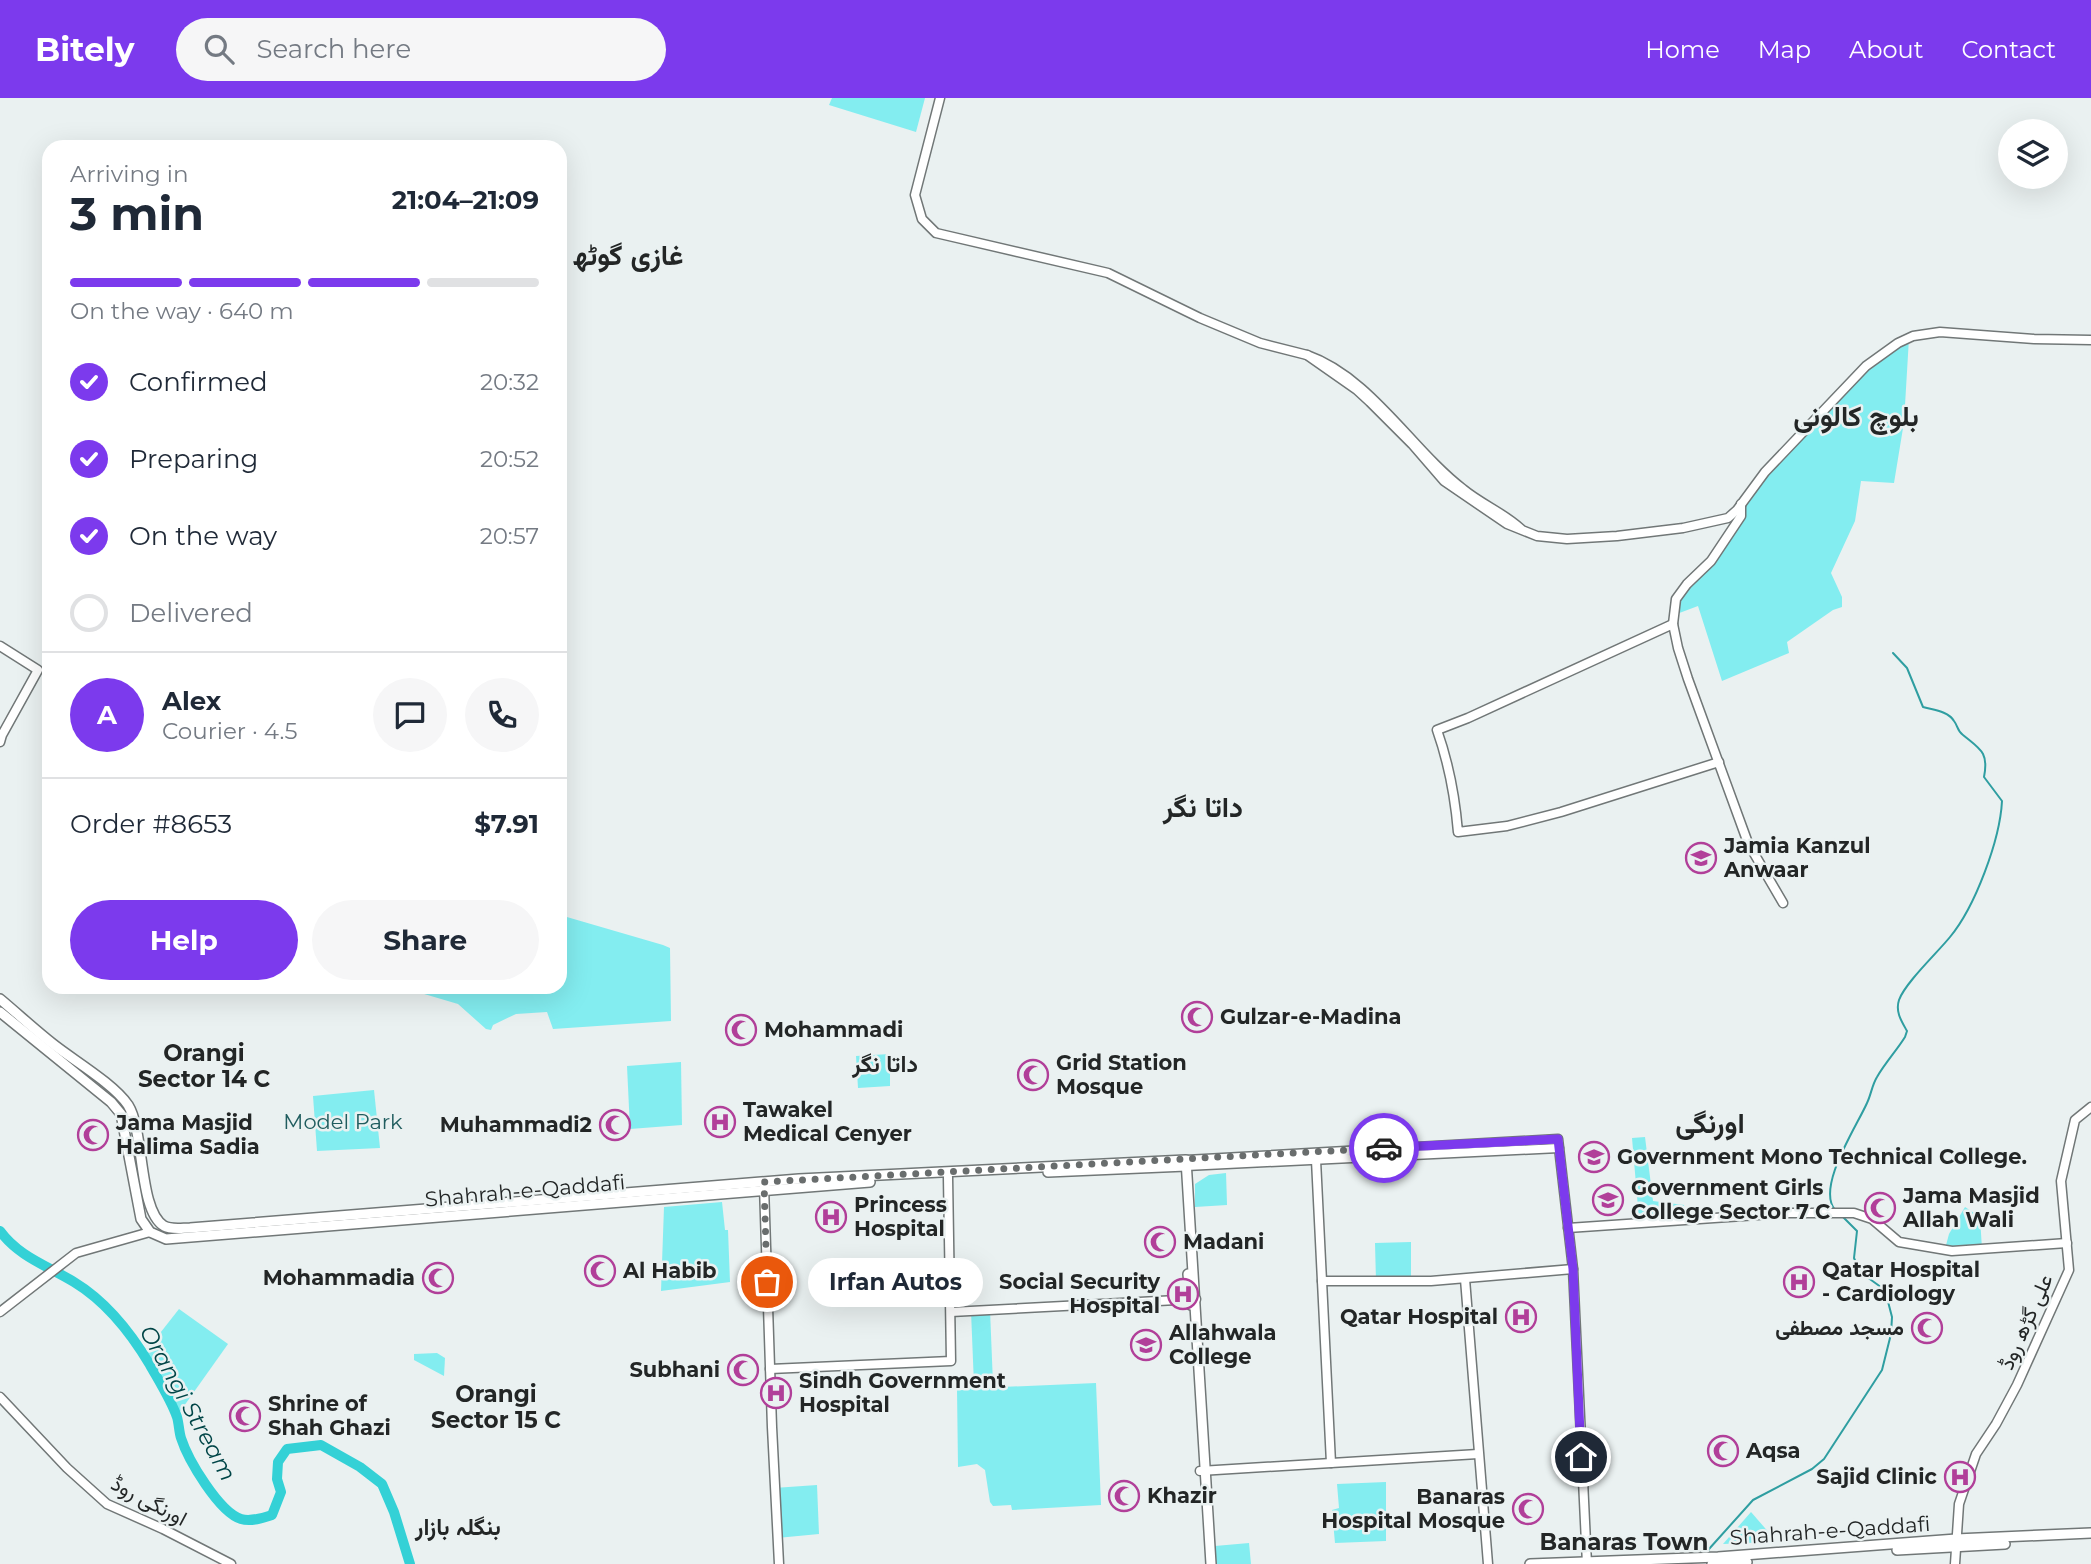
<!DOCTYPE html>
<html lang="en">
<head>
<meta charset="utf-8">
<style>
  body { margin:0; font-family:Montserrat,Vazirmatn,sans-serif; background:#f6f6f7; color:#1f2937; height:100vh; display:flex; flex-direction:column; font-size:26px; white-space:nowrap }
  * { box-sizing:border-box; margin:0 }
  p { font-size:23px; color:#747a83 }
  .icon { flex:none; width:38px; height:38px; fill:none; stroke:currentColor; stroke-width:2; stroke-linecap:round; stroke-linejoin:round }
  .map { position:relative; flex:1; overflow:hidden }
  .side { position:absolute; left:42px; top:42px; width:525px; height:854px; display:flex; flex-direction:column; background:#fff; border-radius:21px; box-shadow:0 7px 28px #0002 }
  .side>* { flex:none }
  .buttons { position:absolute; left:1998px; top:21px; display:grid; gap:14px }
  .buttons a { display:grid; place-items:center; width:70px; height:70px; border-radius:50%; background:#fff; box-shadow:0 7px 28px #0002; font-size:35px }
  .pin { position:absolute; display:grid; place-items:center; width:60px; height:60px; color:#fff; margin:-30px; border:4px solid #fff; border-radius:50%; box-shadow:0 2px 7px #0007 }
  .courier { position:absolute; display:grid; place-items:center; width:70px; height:70px; margin:-35px; border:5px solid #7c3aed; border-radius:50%; background:#fff; color:#222; box-shadow:0 2px 9px #0007 }
  .bubble { position:absolute; height:49px; border-radius:24px; background:#fff; box-shadow:0 7px 28px #0002; font-size:23px; font-weight:700; line-height:49px; text-align:center }
  .head em { font-style:normal; font-weight:700 }
  .head div { display:flex; flex-direction:column-reverse }
  .head { display:flex; align-items:center; justify-content:space-between; height:119px; padding:0 28px }
  h1 { font-size:46px; font-weight:700; line-height:52px }
  .bar { display:grid; grid-template-columns:repeat(4,1fr); gap:10px 7px; align-content:center; height:84px; padding:0 28px }
  .bar i { height:9px; border-radius:5px; background:#e0e1e3 }
  .bar .active { background:#7c3aed }
  .bar p { grid-column:span 4 }
  .line { display:flex; align-items:center; gap:18px; padding:0 28px; border-top:2px solid #e0e1e3 }
  .line div { flex:1 }
  .round { display:grid; place-items:center; flex:none; width:74px; height:74px; border-radius:37px; background:#f6f6f7 }
  ol { padding:0 28px; list-style:none }
  li { display:flex; align-items:center; gap:21px; height:77px }
  li p { margin-inline-start:auto }
  li .icon { padding:7px; border-radius:50%; background:#7c3aed; color:#fff; stroke-width:4 }
  li:last-child { color:#747a83 }
  li i { width:38px; height:38px; border:4px solid #e0e1e3; border-radius:50% }
  .button { display:flex; gap:14px; margin-top:auto; padding:14px 28px }
  .button a { flex:1; height:80px; border-radius:42px; background:#7c3aed; color:#fff; font-size:28px; font-weight:700; line-height:80px; text-align:center }
  .button a+a { background:#f6f6f7; color:#1f2937 }
  header { display:flex; align-items:center; gap:42px; box-sizing:border-box; height:98px; padding:0 35px; background:#7c3aed; color:#fff }
  header strong { font-size:33px }
  nav { display:flex; gap:38px; margin-inline-start:auto; font-size:24px }
  .search { width:490px; height:63px; background:#f6f6f7; display:flex; align-items:center; gap:18px; box-sizing:border-box; padding:0 24px; border-radius:38px; color:#747a83; font-size:26px }
  .map>svg:first-child { display:block }
  .green { fill:#83edf0 }
  .lines { fill:none; stroke-linecap:round; stroke-linejoin:round }
  .stream { stroke:#2f9ea1; stroke-width:2 }
  .river { stroke:#34d1d6; stroke-width:10 }
  .secondary-casing { stroke:#717777; stroke-width:11 }
  .primary-casing { stroke:#717777; stroke-width:12 }
  .secondary { stroke:#fff; stroke-width:8 }
  .primary { stroke:#fff; stroke-width:9 }
  .done { stroke:#696d6d; stroke-width:7; stroke-dasharray:0 12.6 }
  .route { stroke:#7c3aed; stroke-width:9 }
  .labels { text-anchor:middle; stroke-width:5; stroke-linejoin:round; paint-order:stroke }
  .poi-label { font-size:21px; font-weight:bold; fill:#232626; stroke:#eaf1f1; text-anchor:start }
  .park-label { font-size:21px; fill:#205d5f; stroke:#eaf1f1 }
  .street-label { font-size:21px; fill:#232626; stroke:#eaf1f1 }
  .neighbourhood-label { font-size:23px; font-weight:bold; fill:#232626; stroke:#eaf1f1 }
  .water-label { font-size:23px; font-style:italic; fill:#004547; stroke:#eaf1f1 }
  .district-label { font-size:28px; font-weight:bold; fill:#232626; stroke:#eaf1f1 }
</style>
</head>
<body>
<header>
<strong>Bitely</strong>
<div class="search"><svg class="icon" aria-label="search" viewBox="0 0 24 24"><circle cx="10" cy="10" r="6"/><path d="M15 15l6 6"/></svg>Search here</div>
<nav><a>Home</a><a>Map</a><a>About</a><a>Contact</a></nav>
</header>
<div class="map">
<svg width="2091" height="1466" viewBox="0 0 2091 1466">
  <rect width="100%" height="100%" fill="#eaf1f1"/>
  <!-- green -->
  <g class="green">
    <path d="M832 0H925L916 34 829 7Z"/>
    <path d="M1909 240 1904 324 1894 385 1861 383 1855 423 1831 475 1842 499V509L1833 512 1787 544 1789 555 1722 583 1698 508 1674 517 1676 501 1711 463 1741 418V406L1765 374 1866 268Z"/>
    <path d="M560 817 663 847 670 850 671 923 553 931 547 914 516 916 493 927 491 932 486 931 458 906 414 893 415 889H560Z"/>
    <path d="M890 956V988L858 990 856 958Z"/>
    <path d="M681 964 682 1027 630 1031 627 968Z"/>
    <path d="M374 992 380 1050 317 1053 313 998Z"/>
    <path d="M1645 1039 1653 1103 1684 1107 1685 1118 1639 1121 1632 1040Z"/>
    <path d="M1226 1075 1227 1107 1195 1109V1086L1209 1077Z"/>
    <path d="M722 1104 725 1132H728L730 1184 661 1193 664 1109Z"/>
    <path d="M1965 1109 1980 1119 1982 1151H1945L1949 1136Z"/>
    <path d="M1411 1144V1183H1376L1375 1145Z"/>
    <path d="M179 1211 228 1246 179 1315 146 1253Z"/>
    <path d="M990 1212 993 1286 974 1287 971 1213Z"/>
    <path d="M437 1255 445 1260 444 1278 414 1262V1256Z"/>
    <path d="M1096 1285 1101 1407 1012 1412 1011 1407 993 1408 990 1404 985 1372 977 1366 958 1369 957 1291Z"/>
    <path d="M1386 1384V1443L1335 1445 1332 1412 1339 1410 1337 1386Z"/>
    <path d="M817 1387 819 1436 777 1440 774 1390Z"/>
    <path d="M1751 1414 1771 1437V1444L1723 1446Z"/>
    <path d="M1249 1445 1251 1466H1214L1215 1448Z"/>
  </g>
  <g class="lines">
    <!-- stream -->
    <g class="stream">
      <path d="M1835 1112C1816 1089 1857 1028 1867 1005 1871 997 1872 987 1877 979 1885 965 1897 952 1905 939L1907 933C1902 924 1895 914 1899 902 1905 885 1938 854 1950 839 1975 809 2000 742 2002 703L1984 679C1989 654 1980 651 1963 637 1957 633 1958 628 1954 623 1948 613 1933 612 1923 609L1907 570 1893 555"/>
      <path d="M1706 1457 1709 1451 1753 1402 1812 1371 1824 1361 1882 1272 1891 1236 1892 1219 1885 1192 1860 1174 1854 1160 1857 1133 1842 1118"/>
    </g>
    <!-- river -->
    <path class="river" d="M0 1133C19 1159 48 1168 74 1184 107 1204 131 1235 150 1267 159 1283 171 1302 177 1319 179 1326 179 1334 181 1340 188 1362 219 1414 241 1421 251 1424 263 1420 272 1417L281 1394 277 1381 278 1364 287 1351 321 1347 360 1369 382 1386 394 1414 410 1466"/>
    <!-- secondary casing -->
    <g class="secondary-casing">
      <g id="secondary">
        <path d="M940 0 915 97 922 121 936 135 1108 175 1200 220 1260 245 1307 257"/>
        <path d="M1741 406V418L1711 463 1687 486 1676 501 1673 526 1678 550 1688 581 1748 745 1783 805"/>
        <path d="M1521 431C1504 415 1481 406 1463 391 1412 352 1370 279 1307 257L1357 292 1370 304 1412 346 1444 383 1507 426 1537 438 1567 441 1617 438 1683 430 1728 420 1737 412 1765 374 1866 268 1898 245 1913 238 1940 234 2034 241 2091 242"/>
        <path d="M1673 526 1468 620 1437 632C1449 666 1455 698 1458 734L1507 728 1561 714 1719 664"/>
        <path d="M0 548 38 572 2 637 0 644"/>
        <path d="M1186 1062 1558 1041 1573 1171 1587 1466"/>
        <path d="M1316 1062 1331 1365"/>
        <path d="M1186 1068 1559 1050"/>
        <path d="M764 1088 772 1329 779 1466"/>
        <path d="M1568 1130 1789 1115H1854L1872 1121 1899 1144 1952 1153 2067 1145"/>
        <path d="M1465 1181 1488 1466"/>
        <path d="M1322 1183H1431L1573 1171"/>
        <path d="M0 1214 76 1155 150 1134"/>
        <path d="M951 1214 1196 1201"/>
        <path d="M770 1271 951 1263 948 1079"/>
        <path d="M0 1299 67 1370 107 1406 163 1431 231 1466"/>
        <path d="M1200 1373 1478 1356"/>
        <path d="M1955 1466 1959 1406 1976 1356 1996 1326 2017 1287 2069 1172 2061 1083 2075 1022 2091 1009"/>
      </g>
    </g>
    <!-- primary casing -->
    <g class="primary-casing">
      <g id="primary">
        <path d="M0 901C18 916 35 932 53 946 73 962 114 986 128 1007 145 1034 138 1112 164 1128 171 1132 182 1130 190 1130L799 1081 1186 1062 1211 1466"/>
        <path d="M0 914 111 1004 121 1016 141 1121 150 1134 166 1141 870 1084"/>
        <path d="M1048 1074 1186 1068"/>
        <path d="M1188 1176 1191 1207"/>
        <path d="M1897 1452 2005 1446"/>
        <path d="M1530 1466 1718 1459 1956 1441 2091 1435"/>
        <path d="M1712 1466 1747 1464"/>
      </g>
    </g>
    <!-- secondary -->
    <use href="#secondary" class="secondary"/>
    <!-- primary -->
    <use href="#primary" class="primary"/>
  </g>
  <g class="lines">
    <!-- done -->
    <path class="done" d="M767 1184 764 1084 1384 1050"/>
    <!-- route -->
    <path class="route" d="M1384 1050 1558 1041 1573 1171 1581 1359"/>
  </g>
  <!-- icons -->
  <defs>
    <g id="university-ring" transform="scale(1.575)"><circle r="9.5" fill="#eaf1f1" stroke="#b13f99" stroke-width="1.5"/><path d="M0-5L7-2L0 1L-7-2ZM-4 1L0 2.5L4 1V4Q0 6-4 4Z" fill="#b13f99"/></g>
    <g id="mosque-ring" transform="scale(1.575)"><circle r="9.5" fill="#eaf1f1" stroke="#b13f99" stroke-width="1.5"/><path d="M3.5-4.9A6 6 0 1 0 3.5 4.9A5 5 0 1 1 3.5-4.9Z" fill="#b13f99"/></g>
    <g id="hospital-ring" transform="scale(1.575)"><circle r="9.5" fill="#eaf1f1" stroke="#b13f99" stroke-width="1.5"/><path d="M-5-5h3v3.5h4V-5h3V5h-3V1.5h-4V5h-3Z" fill="#b13f99"/></g>
  </defs>
  <g fill-rule="evenodd">
    <use href="#university-ring" x="1701" y="760"/>
    <use href="#mosque-ring" x="1197" y="919"/>
    <use href="#mosque-ring" x="741" y="932"/>
    <use href="#mosque-ring" x="1033" y="977"/>
    <use href="#hospital-ring" x="720" y="1024"/>
    <use href="#mosque-ring" x="615" y="1027"/>
    <use href="#mosque-ring" x="93" y="1037"/>
    <use href="#university-ring" x="1594" y="1059"/>
    <use href="#university-ring" x="1608" y="1102"/>
    <use href="#mosque-ring" x="1880" y="1110"/>
    <use href="#hospital-ring" x="831" y="1119"/>
    <use href="#mosque-ring" x="1160" y="1144"/>
    <use href="#mosque-ring" x="600" y="1173"/>
    <use href="#mosque-ring" x="438" y="1180"/>
    <use href="#hospital-ring" x="1799" y="1184"/>
    <use href="#hospital-ring" x="1183" y="1196"/>
    <use href="#hospital-ring" x="1521" y="1219"/>
    <use href="#mosque-ring" x="1927" y="1230"/>
    <use href="#university-ring" x="1146" y="1247"/>
    <use href="#mosque-ring" x="743" y="1272"/>
    <use href="#hospital-ring" x="776" y="1295"/>
    <use href="#mosque-ring" x="245" y="1318"/>
    <use href="#mosque-ring" x="1723" y="1353"/>
    <use href="#hospital-ring" x="1960" y="1379"/>
    <use href="#mosque-ring" x="1124" y="1398"/>
    <use href="#mosque-ring" x="1528" y="1411"/>
  </g>
  <g class="labels">
    <!-- poi labels -->
    <g class="poi-label">
      <text x="1724" y="755">Jamia Kanzul<tspan x="1724" dy="24">Anwaar</tspan></text>
      <text x="1220" y="926">Gulzar-e-Madina</text>
      <text x="764" y="939">Mohammadi</text>
      <text x="1056" y="972">Grid Station<tspan x="1056" dy="24">Mosque</tspan></text>
      <text x="743" y="1019">Tawakel<tspan x="743" dy="24">Medical Cenyer</tspan></text>
      <text x="116" y="1032">Jama Masjid<tspan x="116" dy="24">Halima Sadia</tspan></text>
      <text x="592" y="1034" text-anchor="end">Muhammadi2</text>
      <text x="1617" y="1066">Government Mono Technical College.</text>
      <text x="1631" y="1097">Government Girls<tspan x="1631" dy="24">College Sector 7 C</tspan></text>
      <text x="1903" y="1105">Jama Masjid<tspan x="1903" dy="24">Allah Wali</tspan></text>
      <text x="854" y="1114">Princess<tspan x="854" dy="24">Hospital</tspan></text>
      <text x="1183" y="1151">Madani</text>
      <text x="1822" y="1179">Qatar Hospital<tspan x="1822" dy="24">- Cardiology</tspan></text>
      <text x="623" y="1180">Al Habib</text>
      <text x="415" y="1187" text-anchor="end">Mohammadia</text>
      <text x="1160" y="1191" text-anchor="end">Social Security<tspan x="1160" dy="24">Hospital</tspan></text>
      <text x="1498" y="1226" text-anchor="end">Qatar Hospital</text>
      <text x="1904" y="1237" text-anchor="end">مسجد مصطفی</text>
      <text x="1169" y="1242">Allahwala<tspan x="1169" dy="24">College</tspan></text>
      <text x="720" y="1279" text-anchor="end">Subhani</text>
      <text x="799" y="1290">Sindh Government<tspan x="799" dy="24">Hospital</tspan></text>
      <text x="268" y="1313">Shrine of<tspan x="268" dy="24">Shah Ghazi</tspan></text>
      <text x="1746" y="1360">Aqsa</text>
      <text x="1937" y="1386" text-anchor="end">Sajid Clinic</text>
      <text x="1147" y="1405">Khazir</text>
      <text x="1505" y="1406" text-anchor="end">Banaras<tspan x="1505" dy="24">Hospital Mosque</tspan></text>
    </g>
    <!-- park labels -->
    <g class="park-label">
      <text x="343" y="1031">Model Park</text>
    </g>
    <!-- street labels -->
    <g class="street-label">
      <text transform="translate(525 1093) rotate(-5)" y="7">Shahrah-e-Qaddafi</text>
      <text transform="translate(2026 1224) rotate(-66)" y="7">علی گڑھ روڈ</text>
      <text transform="translate(149 1403) rotate(28)" y="7">اورنگی روڈ</text>
      <text transform="translate(1830 1433) rotate(-4)" y="7">Shahrah-e-Qaddafi</text>
    </g>
    <!-- neighbourhood labels -->
    <g class="neighbourhood-label">
      <text x="204" y="963">Orangi<tspan x="204" dy="26">Sector 14 C</tspan></text>
      <text x="885" y="974">داتا نگر</text>
      <text x="496" y="1304">Orangi<tspan x="496" dy="26">Sector 15 C</tspan></text>
      <text x="458" y="1437">بنگلہ بازار</text>
      <text x="1624" y="1452">Banaras Town</text>
    </g>
    <!-- water labels -->
    <g class="water-label">
      <text transform="translate(188 1305) rotate(61)" y="8">Orangi Stream</text>
    </g>
    <!-- district labels -->
    <g class="district-label">
      <text x="628" y="167">غازی گوٹھ</text>
      <text x="1856" y="328">بلوچ کالونی</text>
      <text x="1203" y="719">داتا نگر</text>
      <text x="1710" y="1035">اورنگی</text>
    </g>
  </g>
</svg>
<div class="buttons">
<a><svg class="icon" aria-label="layers" viewBox="0 0 24 24"><path d="M12 4l9 5-9 5-9-5zM3 14l9 5 9-5"/></svg></a>
</div>
<div class="pin" style="left:767px;top:1184px;background:#ea580c"><svg class="icon" aria-label="bag" viewBox="0 0 24 24"><path d="M5 8h14l-1 12H6zM9 8a3 3 0 0 1 6 0"/></svg></div>
<div class="pin" style="left:1581px;top:1359px;background:#1f2937"><svg class="icon" aria-label="home" viewBox="0 0 24 24"><path d="M3 11l9-7 9 7M6 9v11h12V9"/></svg></div>
<div class="courier" style="left:1384px;top:1050px"><svg class="icon" aria-label="car" viewBox="0 0 24 24"><path d="M5 17H2v-5l4-1 3-4h7l3 4 3 1v5h-3M9 17h6M6 11h13"/><circle cx="7" cy="17" r="2"/><circle cx="17" cy="17" r="2"/></svg></div>
<div class="bubble" style="left:808px;top:1160px;width:175px">Irfan Autos</div>
<section class="side">
<div class="head"><div><h1>3 min</h1><p>Arriving in</p></div><em>21:04–21:09</em></div>
<div class="bar"><i class="active"></i><i class="active"></i><i class="active"></i><i></i><p>On the way · 640 m</p></div>
<ol>
<li><svg class="icon" aria-label="check" viewBox="0 0 24 24"><path d="M5 12l5 5 9-10"/></svg>Confirmed<p>20:32</p></li>
<li><svg class="icon" aria-label="check" viewBox="0 0 24 24"><path d="M5 12l5 5 9-10"/></svg>Preparing<p>20:52</p></li>
<li><svg class="icon" aria-label="check" viewBox="0 0 24 24"><path d="M5 12l5 5 9-10"/></svg>On the way<p>20:57</p></li>
<li><i></i>Delivered</li>
</ol>
<div class="line" style="height:126px"><b class="round" style="background:#7c3aed;color:#fff">A</b><div><b>Alex</b><p>Courier · 4.5</p></div><a class="round"><svg class="icon" aria-label="chat" viewBox="0 0 24 24"><path d="M4 5h16v11H9l-5 4z"/></svg></a><a class="round"><svg class="icon" aria-label="phone" viewBox="0 0 24 24"><path d="M5 4h4l2 5-3 2q2 4 5 5l2-3 5 2v4C11 20 4 13 5 4z"/></svg></a></div>
<div class="line" style="height:91px"><div>Order #8653</div><b>$7.91</b></div>
<div class="button"><a>Help</a><a>Share</a></div>
</section>
</div>
</body>
</html>
